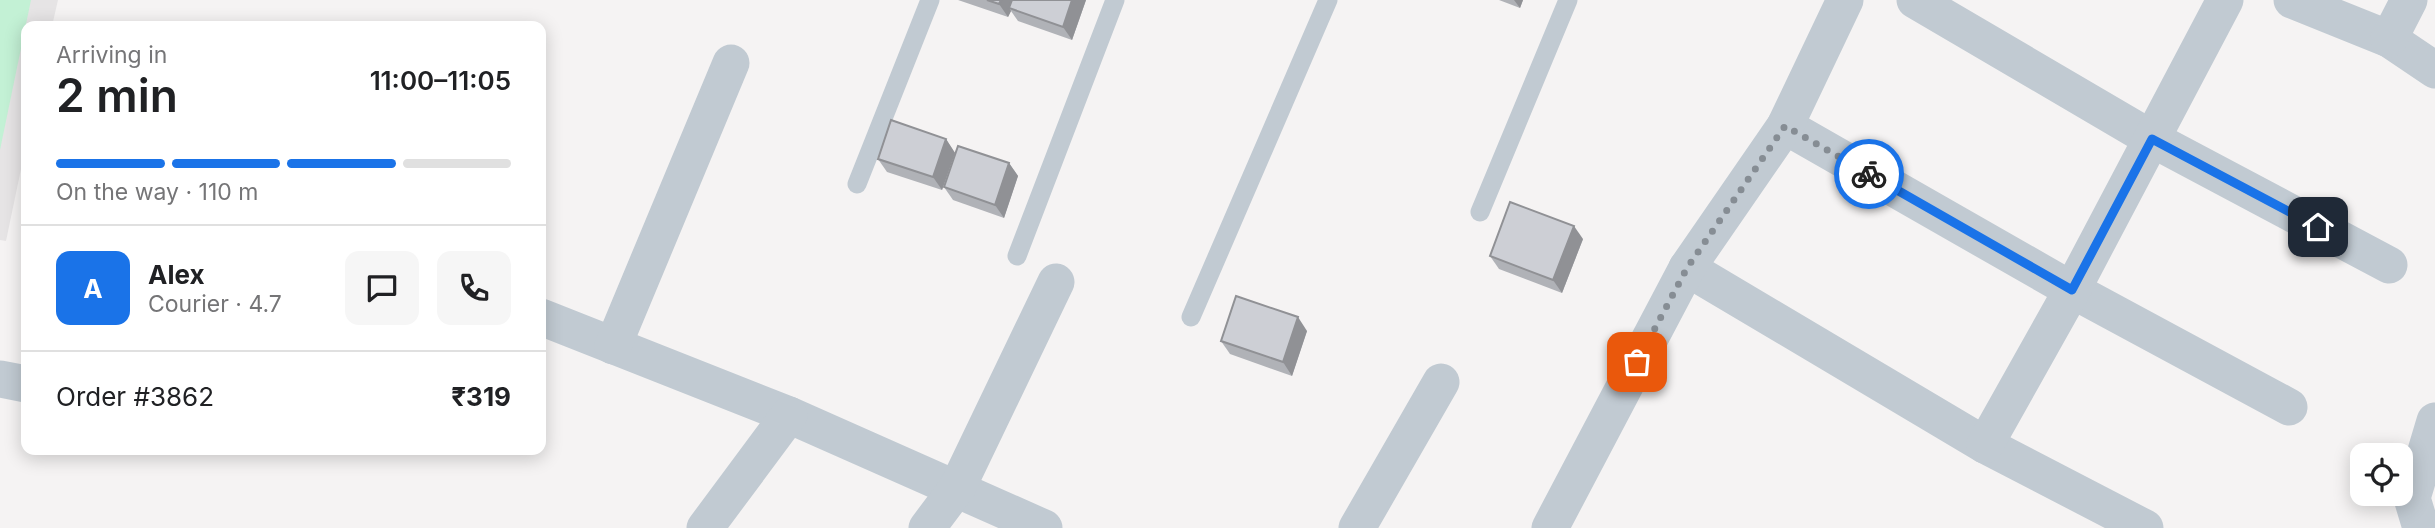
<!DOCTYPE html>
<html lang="en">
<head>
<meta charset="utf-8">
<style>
  body { margin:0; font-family:Inter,sans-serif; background:#f6f6f6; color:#202124; height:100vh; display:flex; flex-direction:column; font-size:26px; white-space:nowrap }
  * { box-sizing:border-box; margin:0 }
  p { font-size:23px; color:#757577 }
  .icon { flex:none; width:38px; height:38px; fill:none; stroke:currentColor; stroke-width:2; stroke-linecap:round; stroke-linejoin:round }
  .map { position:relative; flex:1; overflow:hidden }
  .side { position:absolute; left:21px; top:21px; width:525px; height:434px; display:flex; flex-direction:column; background:#fff; border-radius:14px; box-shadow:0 4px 18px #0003 }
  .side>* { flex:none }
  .fabs { position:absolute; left:2350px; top:443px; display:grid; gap:14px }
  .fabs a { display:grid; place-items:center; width:63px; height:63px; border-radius:14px; background:#fff; box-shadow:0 4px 18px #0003; font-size:35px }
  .pin { position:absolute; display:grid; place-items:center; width:60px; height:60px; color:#fff; margin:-30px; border-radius:14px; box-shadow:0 4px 10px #0006 }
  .courier { position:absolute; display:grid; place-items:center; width:70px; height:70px; margin:-35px; border:5px solid #1a73e8; border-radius:50%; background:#fff; color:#222; box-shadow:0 2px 9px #0007 }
  .headline em { font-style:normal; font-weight:600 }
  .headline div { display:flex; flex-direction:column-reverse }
  .headline { display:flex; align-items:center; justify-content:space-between; height:119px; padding:0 35px }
  h1 { font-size:46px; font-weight:600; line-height:52px }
  .bar { display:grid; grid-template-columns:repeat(4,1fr); gap:10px 7px; align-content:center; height:84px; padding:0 35px }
  .bar i { height:9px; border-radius:5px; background:#e0e0e0 }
  .bar .selected { background:#1a73e8 }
  .bar p { grid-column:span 4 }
  .line { display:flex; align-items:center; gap:18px; padding:0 35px; border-top:2px solid #e0e0e0 }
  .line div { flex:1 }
  .round { display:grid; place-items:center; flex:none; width:74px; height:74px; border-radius:14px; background:#f6f6f6 }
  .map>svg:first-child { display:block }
  .education { fill:#e6e4e5 }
  .grass { fill:#c3f1d5 }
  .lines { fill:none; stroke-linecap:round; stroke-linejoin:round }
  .lane { stroke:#c1cad2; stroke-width:19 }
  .street { stroke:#c1cad2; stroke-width:37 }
  .wall { fill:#b0b2b7 }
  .shaded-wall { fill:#909195 }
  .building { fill:#cdcfd5; stroke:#909195; stroke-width:2 }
  .done { stroke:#868d94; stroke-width:7; stroke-dasharray:0 12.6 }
  .route { stroke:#1a73e8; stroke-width:9 }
</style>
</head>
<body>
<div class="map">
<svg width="2435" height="528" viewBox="0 0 2435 528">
  <rect width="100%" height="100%" fill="#f5f3f3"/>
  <!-- education -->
  <path class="education" d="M0 0H58L52 26H26V145L6 241 0 240Z"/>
  <!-- grass -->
  <path class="grass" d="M0 0H31L0 150Z"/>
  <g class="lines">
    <!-- lane -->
    <g class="lane">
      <path d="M857 184 930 0"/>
      <path d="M1480 212 1568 0"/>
      <path d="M1017 256 1115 0"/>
      <path d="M1191 317 1328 0"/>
    </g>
    <!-- street -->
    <g class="street">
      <path d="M1915 0 2152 139 2389 265"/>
      <path d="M2292 0 2389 39 2435 70"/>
      <path d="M2389 39 2409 0"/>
      <path d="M1785 126 2072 290 2289 407"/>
      <path d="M1687 268 1985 445 2145 528"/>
      <path d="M541 317 789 415 1044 528"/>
      <path d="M613 346 731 63"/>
      <path d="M0 379 26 384"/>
      <path d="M1985 445 2072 290 2225 0"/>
      <path d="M705 528 789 415"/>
      <path d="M927 528 957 488 1056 282"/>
      <path d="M1357 528 1441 382"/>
      <path d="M1550 528 1687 268 1785 126 1845 0"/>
      <path d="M2421 528 2412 498 2435 421"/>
    </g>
  </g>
  <!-- wall -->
  <g class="wall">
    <path d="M958 0H1086L1072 40 1018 21 1011 11 1008 17Z"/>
    <path d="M1499 0H1523L1520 8Z"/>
    <path d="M946 139 955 153 942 190 887 172 878 159Z"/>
    <path d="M1009 163 1018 176 1004 218 953 200 944 187Z"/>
    <path d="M1583 239 1562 293 1499 269 1490 256Z"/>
    <path d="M1307 331 1292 376 1230 354 1221 341Z"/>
  </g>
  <!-- shaded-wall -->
  <g class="shaded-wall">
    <path d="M1001 0H1014L1009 8 1011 11 1008 17 999 4Z"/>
    <path d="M1072 0H1086L1072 40 1063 27Z"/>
    <path d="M1514 0H1523L1520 8Z"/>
    <path d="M946 139 955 153 942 190 933 177Z"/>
    <path d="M1009 163 1018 176 1004 218 995 205Z"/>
    <path d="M1574 226 1583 239 1562 293 1553 280Z"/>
    <path d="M1298 317 1307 331 1292 376 1283 362Z"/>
  </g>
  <!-- building -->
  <g class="building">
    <path d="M987 0H1001L999 4Z"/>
    <path d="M1012 0H1072L1063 27 1009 8Z"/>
    <path d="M891 120 946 139 933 177 878 159Z"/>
    <path d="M958 146 1009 163 995 205 944 187Z"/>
    <path d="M1510 202 1574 226 1553 280 1490 256Z"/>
    <path d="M1236 296 1298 317 1283 362 1221 341Z"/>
  </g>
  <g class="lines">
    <!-- done -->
    <path class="done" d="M1637 362 1687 268 1785 126 1869 174"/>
    <!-- route -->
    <path class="route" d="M1869 174 2072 290 2152 139 2318 227"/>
  </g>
</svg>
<div class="fabs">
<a><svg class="icon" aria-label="locate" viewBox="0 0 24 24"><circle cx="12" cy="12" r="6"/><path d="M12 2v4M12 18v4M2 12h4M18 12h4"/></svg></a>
</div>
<div class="pin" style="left:1637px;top:362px;background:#ea580c"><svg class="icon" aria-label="bag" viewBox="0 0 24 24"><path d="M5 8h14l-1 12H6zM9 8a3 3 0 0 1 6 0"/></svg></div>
<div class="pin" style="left:2318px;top:227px;background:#1f2937"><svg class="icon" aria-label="home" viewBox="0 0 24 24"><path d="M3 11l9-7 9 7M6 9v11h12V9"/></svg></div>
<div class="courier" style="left:1869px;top:174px"><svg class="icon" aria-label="bike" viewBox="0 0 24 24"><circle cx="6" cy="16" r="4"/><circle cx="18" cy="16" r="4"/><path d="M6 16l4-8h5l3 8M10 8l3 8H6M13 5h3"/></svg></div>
<section class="side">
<div class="headline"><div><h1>2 min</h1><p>Arriving in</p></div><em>11:00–11:05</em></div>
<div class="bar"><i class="selected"></i><i class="selected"></i><i class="selected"></i><i></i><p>On the way · 110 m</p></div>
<div class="line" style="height:126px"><b class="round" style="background:#1a73e8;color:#fff">A</b><div><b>Alex</b><p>Courier · 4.7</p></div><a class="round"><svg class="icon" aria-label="chat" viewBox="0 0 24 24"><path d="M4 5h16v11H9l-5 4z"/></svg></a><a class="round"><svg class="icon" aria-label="phone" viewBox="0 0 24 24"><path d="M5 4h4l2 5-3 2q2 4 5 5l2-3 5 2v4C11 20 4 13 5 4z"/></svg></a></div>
<div class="line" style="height:91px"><div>Order #3862</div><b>₹319</b></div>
</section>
</div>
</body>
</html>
